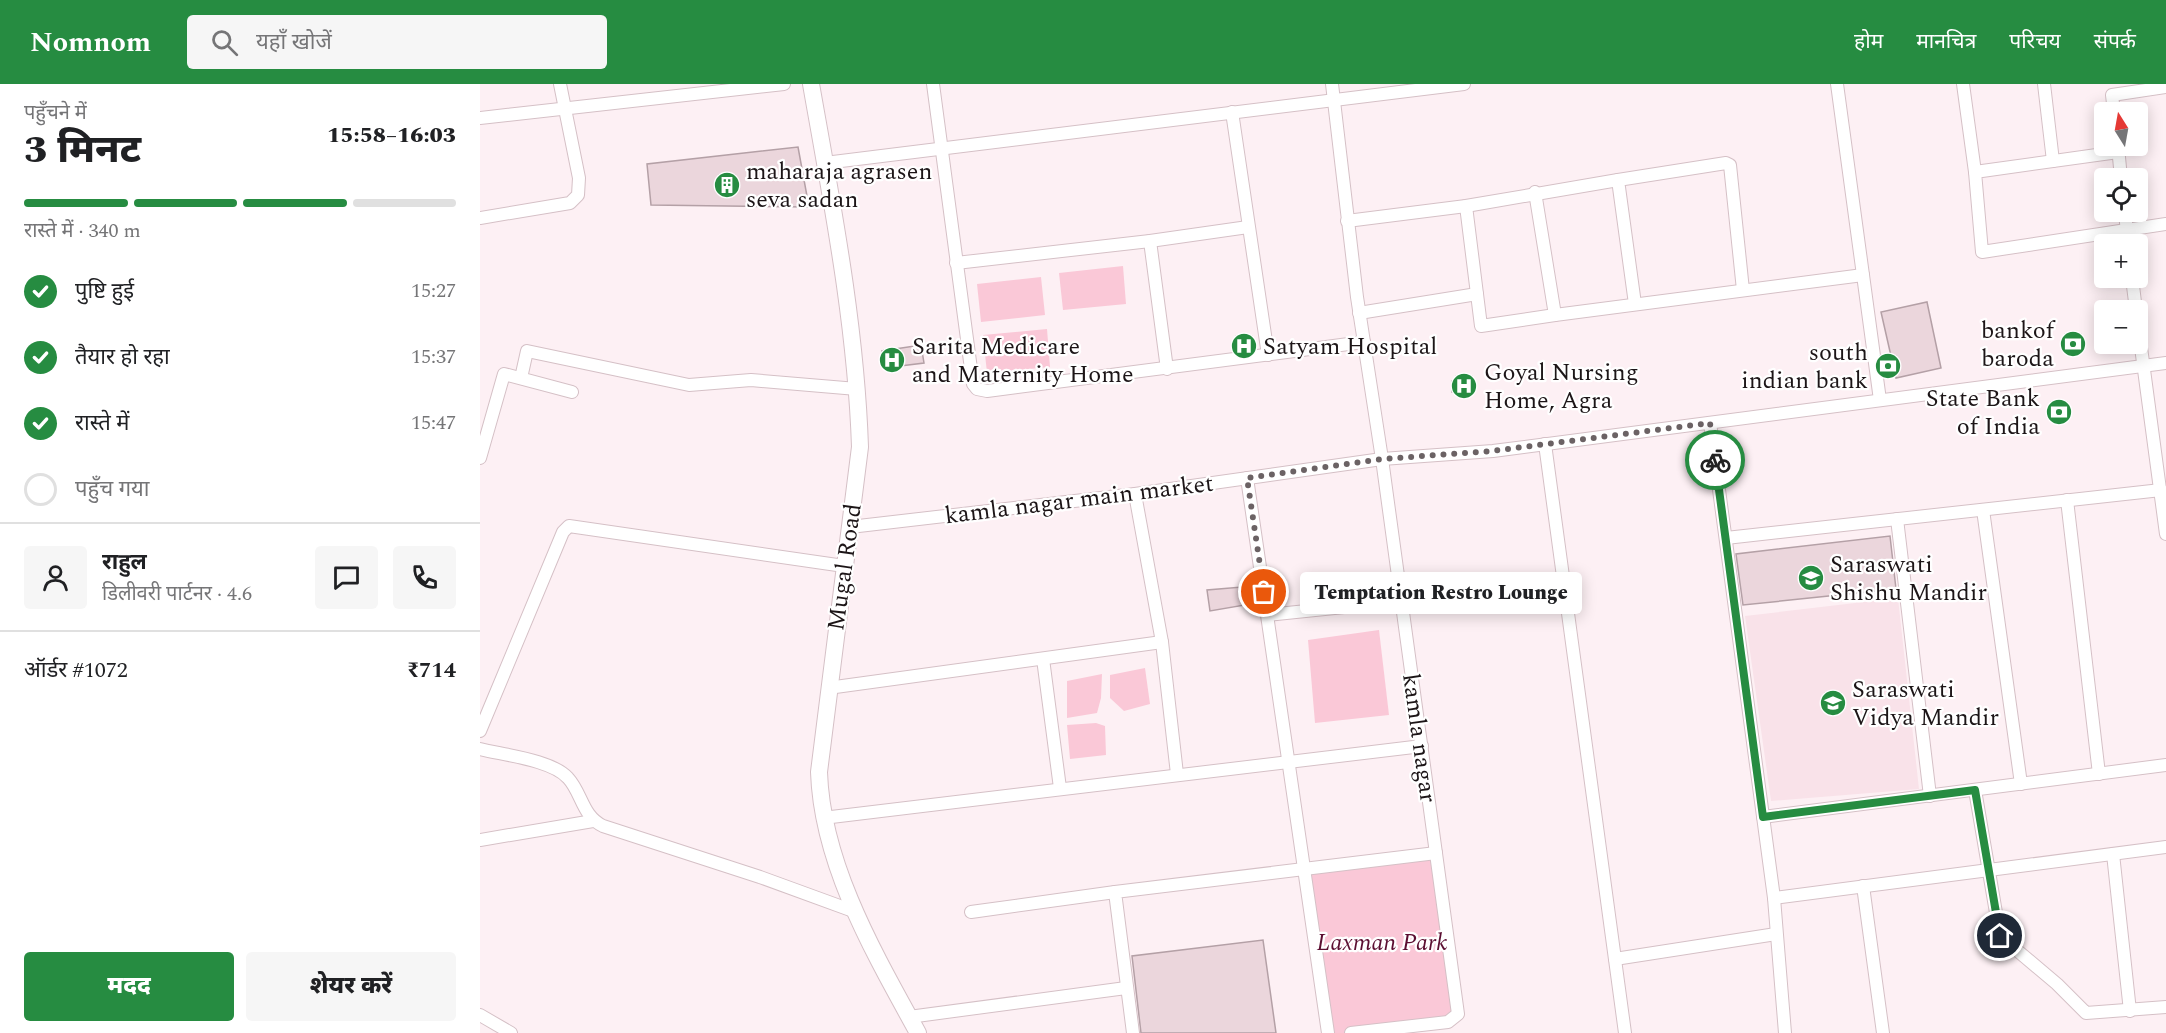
<!DOCTYPE html>
<html lang="hi">
<head>
<meta charset="utf-8">
<style>
  body { margin:0; font-family:Spectral,"Noto Sans Devanagari",serif; background:#f6f6f6; color:#202124; height:100vh; display:flex; flex-direction:column; font-size:22px; white-space:nowrap }
  * { box-sizing:border-box; margin:0 }
  p { font-size:20px; color:#757577 }
  .icon { flex:none; width:33px; height:33px; fill:none; stroke:currentColor; stroke-width:2; stroke-linecap:round; stroke-linejoin:round }
  .map { position:relative; flex:1; overflow:hidden }
  .drawer { display:flex; flex-direction:column; background:#fff; width:480px }
  .drawer>* { flex:none }
  .needle { width:39px; rotate:349deg }
  .buttons { position:absolute; left:1614px; top:18px; display:grid; gap:12px }
  .buttons a { display:grid; place-items:center; width:54px; height:54px; border-radius:6px; background:#fff; box-shadow:0 3px 15px #0003; font-size:30px }
  .pin { position:absolute; display:grid; place-items:center; width:51px; height:51px; color:#fff; margin:-26px; border:3px solid #fff; border-radius:50%; box-shadow:0 2px 6px #0007 }
  .courier { position:absolute; display:grid; place-items:center; width:60px; height:60px; margin:-30px; border:4px solid #268c41; border-radius:50%; background:#fff; color:#222; box-shadow:0 2px 8px #0007 }
  .bubble { position:absolute; height:42px; border-radius:6px; background:#fff; box-shadow:0 3px 15px #0003; font-size:20px; font-weight:800; line-height:42px; text-align:center }
  .summary em { font-style:normal; font-weight:800 }
  .summary div { display:flex; flex-direction:column-reverse }
  .summary { display:flex; align-items:center; justify-content:space-between; height:102px; padding:0 24px }
  h1 { font-size:39px; font-weight:800; line-height:45px }
  .bar { display:grid; grid-template-columns:repeat(4,1fr); gap:9px 6px; align-content:center; height:72px; padding:0 24px }
  .bar i { height:8px; border-radius:4px; background:#e0e0e0 }
  .bar .current { background:#268c41 }
  .bar p { grid-column:span 4 }
  .line { display:flex; align-items:center; gap:15px; padding:0 24px; border-top:2px solid #e0e0e0 }
  .line div { flex:1 }
  .round { display:grid; place-items:center; flex:none; width:63px; height:63px; border-radius:6px; background:#f6f6f6 }
  ol { padding:0 24px; list-style:none }
  li { display:flex; align-items:center; gap:18px; height:66px }
  li p { margin-inline-start:auto }
  li .icon { padding:6px; border-radius:50%; background:#268c41; color:#fff; stroke-width:4 }
  li:last-child { color:#757577 }
  li i { width:33px; height:33px; border:3px solid #e0e0e0; border-radius:50% }
  .action { display:flex; gap:12px; margin-top:auto; padding:12px 24px }
  .action a { flex:1; height:69px; border-radius:6px; background:#268c41; color:#fff; font-size:24px; font-weight:800; line-height:69px; text-align:center }
  .action a+a { background:#f6f6f6; color:#202124 }
  header { display:flex; align-items:center; gap:36px; box-sizing:border-box; height:84px; padding:0 30px; background:#268c41; color:#fff }
  header strong { font-size:28px }
  nav { display:flex; gap:33px; margin-inline-start:auto; font-size:21px }
  .search { width:420px; height:54px; background:#f6f6f6; display:flex; align-items:center; gap:15px; box-sizing:border-box; padding:0 21px; border-radius:6px; color:#757577; font-size:22px }
  main { display:flex; flex:1; min-height:0 }
  .map>svg:first-child { display:block }
  .built { fill:#f9e2e9 }
  .green { fill:#fac8d7 }
  .building { fill:#ebd6dc; stroke:#b4a0a6; stroke-width:1.5 }
  .lines { fill:none; stroke-linecap:round; stroke-linejoin:round }
  .minor-casing { stroke:#d5c0c6; stroke-width:14 }
  .tertiary-casing { stroke:#d5c0c6; stroke-width:18 }
  .minor { stroke:#fff; stroke-width:12 }
  .tertiary { stroke:#fff; stroke-width:16 }
  .done { stroke:#6b6264; stroke-width:6; stroke-dasharray:0 10.8 }
  .route { stroke:#268c41; stroke-width:8 }
  .labels { text-anchor:middle; stroke-width:4.5; stroke-linejoin:round; paint-order:stroke }
  .poi-label { font-size:24px; fill:#1c1517; stroke:#fff; text-anchor:start }
  .street-label { font-size:24px; fill:#1c1517; stroke:#fff }
  .park-label { font-size:24px; font-style:italic; fill:#5b0e31; stroke:#fff }
</style>
</head>
<body>
<header>
<strong>Nomnom</strong>
<div class="search"><svg class="icon" aria-label="search" viewBox="0 0 24 24"><circle cx="10" cy="10" r="6"/><path d="M15 15l6 6"/></svg>यहाँ खोजें</div>
<nav><a>होम</a><a>मानचित्र</a><a>परिचय</a><a>संपर्क</a></nav>
</header>
<main>
<section class="drawer">
<div class="summary"><div><h1>3 मिनट</h1><p>पहुँचने में</p></div><em>15:58–16:03</em></div>
<div class="bar"><i class="current"></i><i class="current"></i><i class="current"></i><i></i><p>रास्ते में · 340 m</p></div>
<ol>
<li><svg class="icon" aria-label="check" viewBox="0 0 24 24"><path d="M5 12l5 5 9-10"/></svg>पुष्टि हुई<p>15:27</p></li>
<li><svg class="icon" aria-label="check" viewBox="0 0 24 24"><path d="M5 12l5 5 9-10"/></svg>तैयार हो रहा<p>15:37</p></li>
<li><svg class="icon" aria-label="check" viewBox="0 0 24 24"><path d="M5 12l5 5 9-10"/></svg>रास्ते में<p>15:47</p></li>
<li><i></i>पहुँच गया</li>
</ol>
<div class="line" style="height:108px"><a class="round"><svg class="icon" aria-label="person" viewBox="0 0 24 24"><circle cx="12" cy="8" r="4"/><path d="M4 21q1-7 8-7t8 7"/></svg></a><div><b>राहुल</b><p>डिलीवरी पार्टनर · 4.6</p></div><a class="round"><svg class="icon" aria-label="chat" viewBox="0 0 24 24"><path d="M4 5h16v11H9l-5 4z"/></svg></a><a class="round"><svg class="icon" aria-label="phone" viewBox="0 0 24 24"><path d="M5 4h4l2 5-3 2q2 4 5 5l2-3 5 2v4C11 20 4 13 5 4z"/></svg></a></div>
<div class="line" style="height:78px"><div>ऑर्डर #1072</div><b>₹714</b></div>
<div class="action"><a>मदद</a><a>शेयर करें</a></div>
</section>
<div class="map">
<svg width="1686" height="949" viewBox="0 0 1686 949">
  <rect width="100%" height="100%" fill="#fdf0f4"/>
  <!-- built -->
  <path class="built" d="M1418 514 1439 705 1291 717 1265 532Z"/>
  <!-- green -->
  <g class="green">
    <path d="M643 182 646 220 583 226 579 189Z"/>
    <path d="M561 193 565 231 501 238 497 200Z"/>
    <path d="M567 245 570 283 507 289 503 251Z"/>
    <path d="M899 546 909 631 835 639 828 556Z"/>
    <path d="M665 584 670 620 644 627 630 614V591Z"/>
    <path d="M622 590 621 614 617 629 587 634V597Z"/>
    <path d="M616 639 625 642 626 671 590 675 587 641Z"/>
    <path d="M956 769 978 930 864 949H848L825 785Z"/>
  </g>
  <!-- building -->
  <g class="building">
    <path d="M318 63 329 123 171 121 167 80Z"/>
    <path d="M1447 218 1461 284 1416 294 1401 228Z"/>
    <path d="M441 261 444 279 404 284 402 267Z"/>
    <rect x="972" y="297" width="22" height="11"/>
    <path d="M1410 452 1416 505 1263 521 1256 470Z"/>
    <path d="M762 503 765 521 730 527 727 506Z"/>
    <path d="M783 856 796 949H661L652 872Z"/>
  </g>
  <g class="lines">
    <!-- minor casing -->
    <g class="minor-casing">
      <g id="minor">
        <path d="M453 0 493 300 497 305 507 307 884 258"/>
        <path d="M852 0 877 213 902 375 978 930 968 938 871 949"/>
        <path d="M1357 0 1400 316"/>
        <path d="M1483 0 1495 88"/>
        <path d="M1564 0 1573 77"/>
        <path d="M752 28 788 271"/>
        <path d="M1634 28 1632 11 1686 3"/>
        <path d="M0 34 304 0"/>
        <path d="M1638 63 1641 94"/>
        <path d="M1638 68 1495 88 1502 168 1686 140"/>
        <path d="M345 79 984 0"/>
        <path d="M1055 108 1075 231 1383 191"/>
        <path d="M986 122 1001 242 1075 231"/>
        <path d="M1645 128 1648 160"/>
        <path d="M0 134 90 119 98 111 99 94 80 0"/>
        <path d="M867 137 986 122 1138 96"/>
        <path d="M670 157 687 285"/>
        <path d="M476 179 670 157 768 143"/>
        <path d="M1652 194 1656 226"/>
        <path d="M1155 220 1138 96 1246 79 1250 81 1263 206"/>
        <path d="M879 229 997 210"/>
        <path d="M1658 241 1686 450"/>
        <path d="M41 294 47 267 209 301 271 296 377 305"/>
        <path d="M1230 339 1294 814 1305 949"/>
        <path d="M1065 360 1145 949"/>
        <path d="M0 374 24 290 92 308"/>
        <path d="M767 394 848 949"/>
        <path d="M655 410 682 558 697 690"/>
        <path d="M1587 416 1619 690"/>
        <path d="M1503 426 1541 700"/>
        <path d="M1417 435 1450 712"/>
        <path d="M370 443 655 410 902 375 1013 367 1686 279"/>
        <path d="M1246 454 1681 406"/>
        <path d="M788 531 922 517"/>
        <path d="M563 575 580 704"/>
        <path d="M348 604 682 558"/>
        <path d="M0 647 83 448 89 442 364 482"/>
        <path d="M0 665C24 671 72 676 88 694 102 709 102 732 123 742L280 793 376 828"/>
        <path d="M1495 706 1520 852 1577 900 1606 929 1686 923"/>
        <path d="M1283 733 1686 681"/>
        <path d="M343 734 942 662"/>
        <path d="M0 756 113 737"/>
        <path d="M1633 770 1650 927"/>
        <path d="M1383 802 1403 949"/>
        <path d="M1294 814 1686 763"/>
        <path d="M491 828 635 808"/>
        <path d="M1135 875 1296 850"/>
        <path d="M0 931 31 949"/>
        <path d="M429 933 646 904"/>
        <path d="M653 949 635 808 956 769"/>
      </g>
    </g>
    <!-- tertiary casing -->
    <g class="tertiary-casing">
      <path id="tertiary" d="M331 0C352 119 376 241 380 363L339 688C342 780 394 869 438 949"/>
    </g>
    <!-- minor -->
    <use href="#minor" class="minor"/>
    <!-- tertiary -->
    <use href="#tertiary" class="tertiary"/>
  </g>
  <g class="lines">
    <!-- done -->
    <path class="done" d="M784 508 767 394 902 375 1012 367 1230 339 1235 376"/>
    <!-- route -->
    <path class="route" d="M1235 376 1283 733 1495 706 1520 852"/>
  </g>
  <!-- icons -->
  <defs>
    <g id="building-disc" transform="scale(1.35)"><circle r="9.5" fill="#268c41" stroke="#fff"/><path d="M-4-6H4V6H1V3H-1V6H-4ZM-2.5-4.3h1.7v1.8h-1.7ZM.8-4.3h1.7v1.8H.8ZM-2.5-1h1.7V.8h-1.7ZM.8-1h1.7V.8H.8Z" fill="#fff"/></g>
    <g id="bank-disc" transform="scale(1.35)"><circle r="9.5" fill="#268c41" stroke="#fff"/><path d="M-6-4H6V4H-6ZM0-2.3a2.3 2.3 0 1 0 0 4.6a2.3 2.3 0 1 0 0-4.6Z" fill="#fff"/></g>
    <g id="hospital-disc" transform="scale(1.35)"><circle r="9.5" fill="#268c41" stroke="#fff"/><path d="M-5-5h3v3.5h4V-5h3V5h-3V1.5h-4V5h-3Z" fill="#fff"/></g>
    <g id="school-disc" transform="scale(1.35)"><circle r="9.5" fill="#268c41" stroke="#fff"/><path d="M0-5L7-2L0 1L-7-2ZM-4 1L0 2.5L4 1V4Q0 6-4 4Z" fill="#fff"/></g>
  </defs>
  <g fill-rule="evenodd">
    <use href="#building-disc" x="247" y="101"/>
    <use href="#bank-disc" x="1593" y="260"/>
    <use href="#hospital-disc" x="764" y="262"/>
    <use href="#hospital-disc" x="412" y="276"/>
    <use href="#bank-disc" x="1408" y="282"/>
    <use href="#hospital-disc" x="984" y="302"/>
    <use href="#bank-disc" x="1579" y="328"/>
    <use href="#school-disc" x="1331" y="494"/>
    <use href="#school-disc" x="1353" y="619"/>
  </g>
  <g class="labels">
    <!-- poi labels -->
    <g class="poi-label">
      <text x="266" y="95">maharaja agrasen<tspan x="266" dy="28">seva sadan</tspan></text>
      <text x="1574" y="254" text-anchor="end">bankof<tspan x="1574" dy="28">baroda</tspan></text>
      <text x="432" y="270">Sarita Medicare<tspan x="432" dy="28">and Maternity Home</tspan></text>
      <text x="783" y="270">Satyam Hospital</text>
      <text x="1388" y="276" text-anchor="end">south<tspan x="1388" dy="28">indian bank</tspan></text>
      <text x="1004" y="296">Goyal Nursing<tspan x="1004" dy="28">Home, Agra</tspan></text>
      <text x="1560" y="322" text-anchor="end">State Bank<tspan x="1560" dy="28">of India</tspan></text>
      <text x="1350" y="488">Saraswati<tspan x="1350" dy="28">Shishu Mandir</tspan></text>
      <text x="1372" y="613">Saraswati<tspan x="1372" dy="28">Vidya Mandir</tspan></text>
    </g>
    <!-- street labels -->
    <g class="street-label">
      <text transform="translate(599 415) rotate(-7)" y="8">kamla nagar main market</text>
      <text transform="translate(364 483) rotate(-82)" y="8">Mugal Road</text>
      <text transform="translate(940 654) rotate(82)" y="8">kamla nagar</text>
    </g>
    <!-- park labels -->
    <g class="park-label">
      <text x="902" y="866">Laxman Park</text>
    </g>
  </g>
</svg>
<div class="buttons">
<a><svg class="needle" viewBox="-14 -14 28 28"><path d="M0-13l5 13h-10z" fill="#e53935"/><path d="M0 13l5-13h-10z" fill="#757577"/></svg></a>
<a><svg class="icon" aria-label="locate" viewBox="0 0 24 24"><circle cx="12" cy="12" r="6"/><path d="M12 2v4M12 18v4M2 12h4M18 12h4"/></svg></a>
<a>+</a>
<a>−</a>
</div>
<div class="pin" style="left:784px;top:508px;background:#ea580c"><svg class="icon" aria-label="bag" viewBox="0 0 24 24"><path d="M5 8h14l-1 12H6zM9 8a3 3 0 0 1 6 0"/></svg></div>
<div class="pin" style="left:1520px;top:852px;background:#1f2937"><svg class="icon" aria-label="home" viewBox="0 0 24 24"><path d="M3 11l9-7 9 7M6 9v11h12V9"/></svg></div>
<div class="courier" style="left:1235px;top:376px"><svg class="icon" aria-label="bike" viewBox="0 0 24 24"><circle cx="6" cy="16" r="4"/><circle cx="18" cy="16" r="4"/><path d="M6 16l4-8h5l3 8M10 8l3 8H6M13 5h3"/></svg></div>
<div class="bubble" style="left:820px;top:488px;width:282px">Temptation Restro Lounge</div>
</div>
</main>
</body>
</html>
